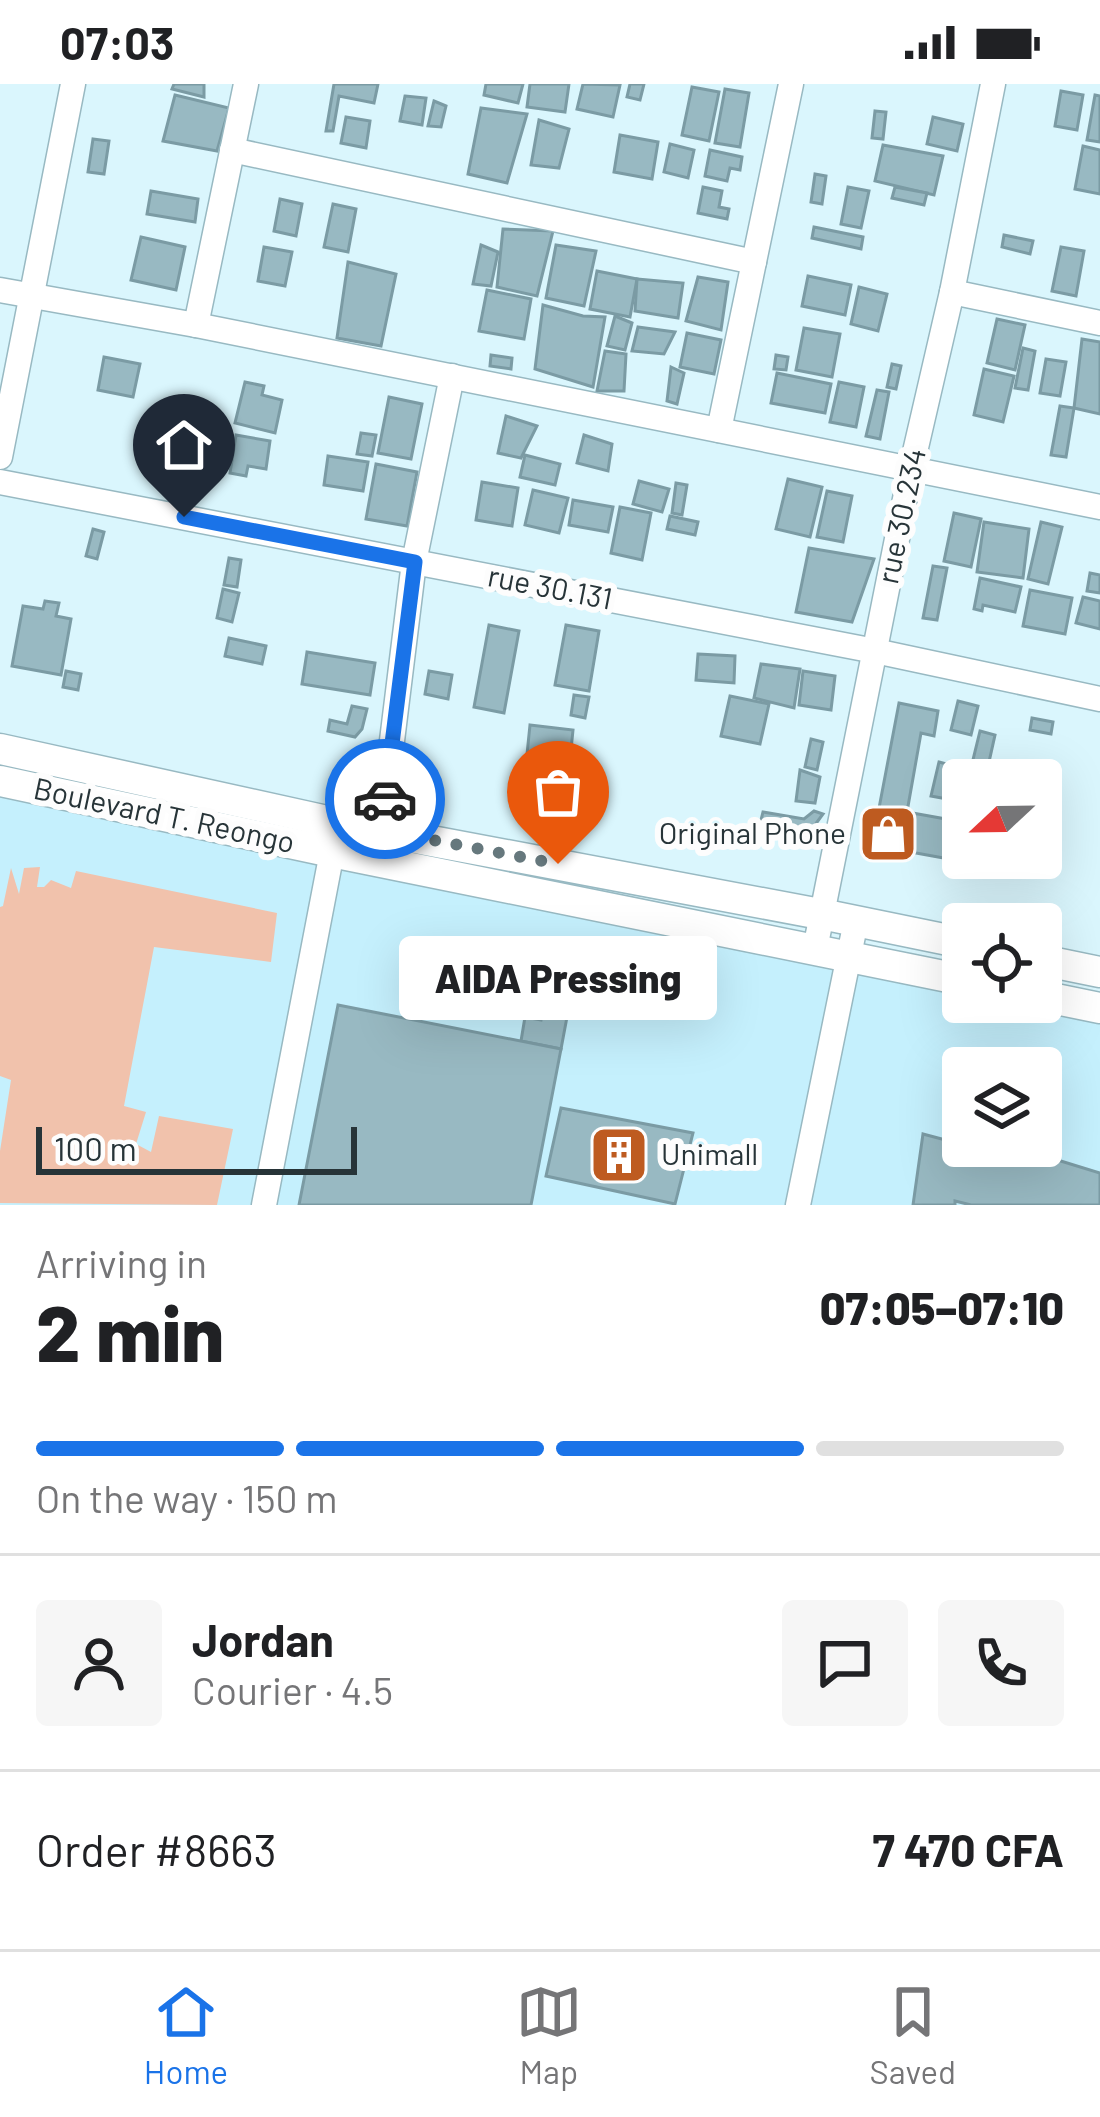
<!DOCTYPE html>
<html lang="en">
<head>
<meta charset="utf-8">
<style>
  body { margin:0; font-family:Barlow,sans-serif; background:#f6f6f6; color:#202124; height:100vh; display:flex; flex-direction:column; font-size:45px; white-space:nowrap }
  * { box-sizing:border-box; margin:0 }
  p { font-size:39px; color:#757577 }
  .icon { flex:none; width:66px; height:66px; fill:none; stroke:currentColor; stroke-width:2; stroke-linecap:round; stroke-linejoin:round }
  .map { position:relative; height:1121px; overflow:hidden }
  .drawer { display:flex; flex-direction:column; background:#fff; flex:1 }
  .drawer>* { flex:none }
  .needle { width:78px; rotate:248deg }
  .buttons { position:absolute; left:942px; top:675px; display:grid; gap:24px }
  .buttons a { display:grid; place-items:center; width:120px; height:120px; border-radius:12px; background:#fff; box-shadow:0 12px 48px #0002; font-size:60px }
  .scale { position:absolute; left:36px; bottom:30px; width:321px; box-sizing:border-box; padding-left:12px; border:6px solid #273438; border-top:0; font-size:33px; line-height:42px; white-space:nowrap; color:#273438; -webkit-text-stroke:9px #fdfdfd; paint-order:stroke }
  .pin { position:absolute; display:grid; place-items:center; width:102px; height:102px; color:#fff; margin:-123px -51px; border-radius:50% 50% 50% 0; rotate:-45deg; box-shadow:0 0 12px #0007 }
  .pin .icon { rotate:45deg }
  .courier { position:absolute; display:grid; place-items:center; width:120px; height:120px; margin:-60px; border:9px solid #1a73e8; border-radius:50%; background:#fff; color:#222; box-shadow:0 3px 15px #0007 }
  .bubble { position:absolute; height:84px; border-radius:12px; background:#fff; box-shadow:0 12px 48px #0002; font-size:39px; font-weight:800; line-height:84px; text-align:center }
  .head em { font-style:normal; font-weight:800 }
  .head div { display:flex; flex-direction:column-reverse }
  .head { display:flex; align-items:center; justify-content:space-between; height:204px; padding:0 36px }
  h1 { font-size:78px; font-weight:800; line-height:90px }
  .bar { display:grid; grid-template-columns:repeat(4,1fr); gap:18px 12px; align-content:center; height:144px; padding:0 36px }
  .bar i { height:15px; border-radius:9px; background:#e0e0e0 }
  .bar .active { background:#1a73e8 }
  .bar p { grid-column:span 4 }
  .line { display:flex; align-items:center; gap:30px; padding:0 36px; border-top:3px solid #e0e0e0 }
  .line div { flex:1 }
  .round { display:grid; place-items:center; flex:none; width:126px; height:126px; border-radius:12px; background:#f6f6f6 }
  .status { display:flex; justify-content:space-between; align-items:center; height:84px; padding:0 60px; background:#fff; direction:ltr }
  .status svg { height:33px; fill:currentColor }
  .dock { display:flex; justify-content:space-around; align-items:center; height:168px; border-top:3px solid #e0e0e0; background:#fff; font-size:33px; color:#757577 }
  .dock a { display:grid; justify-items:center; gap:6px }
  .dock .active { color:#1a73e8 }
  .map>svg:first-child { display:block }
  .built { fill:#c5f0fd; fill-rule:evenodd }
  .green { fill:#f1c2ac }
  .building { fill:#98b9c2; stroke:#7b9ba4; stroke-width:3 }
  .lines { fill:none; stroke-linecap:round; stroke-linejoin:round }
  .minor-casing { stroke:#98b9c2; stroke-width:27 }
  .major-casing { stroke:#98b9c2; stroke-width:33 }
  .minor { stroke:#fff; stroke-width:24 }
  .major { stroke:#fff; stroke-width:30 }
  .done { stroke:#66787d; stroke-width:12; stroke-dasharray:0 21.6 }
  .route { stroke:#1a73e8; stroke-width:15 }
  .labels { text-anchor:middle; stroke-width:12; stroke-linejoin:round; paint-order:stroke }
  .street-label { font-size:30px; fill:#273438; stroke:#fdfdfd }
  .poi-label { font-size:30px; fill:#273438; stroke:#fdfdfd; text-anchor:end }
</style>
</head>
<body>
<div class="status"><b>07:03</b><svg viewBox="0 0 49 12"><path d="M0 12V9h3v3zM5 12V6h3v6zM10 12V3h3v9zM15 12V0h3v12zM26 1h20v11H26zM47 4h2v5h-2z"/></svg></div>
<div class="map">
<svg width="1100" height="1121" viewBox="0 0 1100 1121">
  <rect width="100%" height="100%" fill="#daf6fd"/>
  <!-- built -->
  <path class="built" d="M0 697 963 891V918L1100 919V1121H0ZM963 984H1041V1062H963Z"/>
  <!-- green -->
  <path class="green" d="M40 783 37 803H44L51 796 71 804 76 787 277 829 271 878 154 863 124 1022 146 1028 136 1060 151 1068 159 1032 233 1045 217 1121 0 1119V1067L11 996 0 992V823L3 822 11 784 19 810 24 784Z"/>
  <!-- building -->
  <g class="building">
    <path d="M174 0H204V13L172 5Z"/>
    <path d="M334 0H378L374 19 339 12 333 47H326Z"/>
    <path d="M486 0H523L518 19 484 11Z"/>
    <path d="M530 0H569L565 28 527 23Z"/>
    <path d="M583 0 620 1 613 33 577 25Z"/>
    <path d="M630 0H644L640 16 627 13Z"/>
    <path d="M692 3 719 8 709 57 682 51Z"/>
    <path d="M725 5 749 9 740 63 715 59Z"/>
    <path d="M1061 7 1083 11 1077 46 1055 42Z"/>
    <path d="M175 11 229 24 217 67 163 57Z"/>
    <path d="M1095 11 1100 12V58L1087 56Z"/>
    <path d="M405 12 426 14 422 41 400 37Z"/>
    <path d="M434 17 446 22 441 43 428 42Z"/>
    <path d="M481 24 527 30 507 99 468 90Z"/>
    <path d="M875 27 886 28 883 55 872 54Z"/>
    <path d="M346 33 370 37 366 64 341 59Z"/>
    <path d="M933 33 963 40 957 67 927 60Z"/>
    <path d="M539 36 569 45 559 84 531 81Z"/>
    <path d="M620 51 658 58 652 95 614 88Z"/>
    <path d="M93 55 109 57 104 90 88 88Z"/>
    <path d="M670 60 694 66 688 94 664 88Z"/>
    <path d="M883 61 943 72 934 111 875 97Z"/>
    <path d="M1083 62 1100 66V110L1075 105Z"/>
    <path d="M710 66 742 73 740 86 730 84 727 97 705 92Z"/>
    <path d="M815 90 826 92 822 120 811 118Z"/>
    <path d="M703 103 722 107 719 123 729 125 727 135 698 129Z"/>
    <path d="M848 103 869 107 861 144 841 140Z"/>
    <path d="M895 103 927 109 924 121 892 114Z"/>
    <path d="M151 107 198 115 195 138 147 130Z"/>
    <path d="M280 115 302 120 296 152 274 147Z"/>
    <path d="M333 120 356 125 348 168 324 163Z"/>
    <path d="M814 143 863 153 861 165 812 154Z"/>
    <path d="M503 145 553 147 537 212 497 203Z"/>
    <path d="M1004 151 1033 157 1030 170 1002 163Z"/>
    <path d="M141 153 185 163 176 206 131 196Z"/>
    <path d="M481 161 498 168 491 202 473 200Z"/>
    <path d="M556 161 596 167 584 222 546 214Z"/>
    <path d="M264 163 292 168 285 202 258 197Z"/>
    <path d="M1061 163 1084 167 1076 212 1052 207Z"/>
    <path d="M348 178 396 190 381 262 337 254Z"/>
    <path d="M597 187 637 195 630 233 590 225Z"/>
    <path d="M808 192 851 201 845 231 802 222Z"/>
    <path d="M698 193 728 198 721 246 686 237Z"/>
    <path d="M637 195 683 199 678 234 635 227Z"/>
    <path d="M859 203 887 210 878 247 851 240Z"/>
    <path d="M487 206 531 215 524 255 479 247Z"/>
    <path d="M543 221 583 232 605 233 593 303 535 285Z"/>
    <path d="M615 232 632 239 625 266 607 262Z"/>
    <path d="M997 235 1025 241 1015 286 987 279Z"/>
    <path d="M638 243 675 248 664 270 632 267Z"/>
    <path d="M804 244 840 250 832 293 796 286Z"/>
    <path d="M687 249 721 256 714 290 680 283Z"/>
    <path d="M1082 255 1100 258V330L1074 324Z"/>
    <path d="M1023 264 1035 267 1028 306 1015 304Z"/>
    <path d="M605 267 626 270 624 307H597Z"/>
    <path d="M491 271 512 274 511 285 490 282Z"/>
    <path d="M776 271 788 273 786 286 774 285Z"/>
    <path d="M104 273 140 280 133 313 98 306Z"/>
    <path d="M1046 275 1066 278 1060 312 1040 309Z"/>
    <path d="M892 280 901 282 896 305 887 303Z"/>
    <path d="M671 283 684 289 677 320 667 317Z"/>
    <path d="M984 285 1014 292 1003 338 974 331Z"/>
    <path d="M777 289 831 300 825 329 771 319Z"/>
    <path d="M245 298 264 302 262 311 282 316 275 349 235 339Z"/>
    <path d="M839 298 864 303 856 343 830 338Z"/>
    <path d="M877 306 889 308 880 355 866 352Z"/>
    <path d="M389 313 422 320 411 375 378 369Z"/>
    <path d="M1060 322 1074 324 1066 373 1051 371Z"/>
    <path d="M506 332 537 342 521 374 498 369Z"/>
    <path d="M361 349 376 351 372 372 357 370Z"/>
    <path d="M236 351 270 357 266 385 248 382 246 392 230 389Z"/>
    <path d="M584 351 612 360 608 387 577 379Z"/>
    <path d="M525 371 560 380 555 401 520 393Z"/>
    <path d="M328 372 368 378 363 407 324 401Z"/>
    <path d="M376 380 417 388 407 442 366 435Z"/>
    <path d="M788 395 822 403 810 453 776 445Z"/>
    <path d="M639 397 669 405 662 428 633 420Z"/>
    <path d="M482 398 518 404 512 442 476 436Z"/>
    <path d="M676 399 687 401 682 431 672 429Z"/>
    <path d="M533 406 568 414 559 449 525 441Z"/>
    <path d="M827 407 852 412 843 458 817 453Z"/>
    <path d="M573 416 613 423 608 448 569 441Z"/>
    <path d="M620 423 651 429 642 476 611 469Z"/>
    <path d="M954 429 981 435 971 483 944 477Z"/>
    <path d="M670 432 698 438 695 451 667 445Z"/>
    <path d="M984 438 1029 445 1023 494 977 488Z"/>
    <path d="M1041 438 1062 443 1048 500 1028 495Z"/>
    <path d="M93 445 104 448 97 475 86 472Z"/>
    <path d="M809 464 874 475 852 538 796 528Z"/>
    <path d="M229 474 241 476 237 503 224 501Z"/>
    <path d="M933 482 947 484 937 536 923 534Z"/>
    <path d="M1090 489 1100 491V509L1087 507Z"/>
    <path d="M980 494 1021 503 1015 528 983 521 982 527 974 525Z"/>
    <path d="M223 505 239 509 232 538 217 534Z"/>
    <path d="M1030 506 1072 514 1065 550 1023 542Z"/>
    <path d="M1083 513 1100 517V545L1076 539Z"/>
    <path d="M45 517 59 519 56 532 71 535 61 591 12 582 23 522 43 525Z"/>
    <path d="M489 541 519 547 504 629 474 623Z"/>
    <path d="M566 541 599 547 589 607 555 601Z"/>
    <path d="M229 554 266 562 262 580 225 572Z"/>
    <path d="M307 568 375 579 370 611 302 600Z"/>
    <path d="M698 570 735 572 734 599 696 596Z"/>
    <path d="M761 580 800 585 794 624 754 614Z"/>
    <path d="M66 587 81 590 78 606 63 603Z"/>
    <path d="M429 587 452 591 448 615 425 610Z"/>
    <path d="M803 587 835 592 831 626 799 621Z"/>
    <path d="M574 611 589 613 585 634 571 631Z"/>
    <path d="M730 612 769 620 760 660 721 652Z"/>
    <path d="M958 617 978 622 971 651 951 646Z"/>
    <path d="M899 619 938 627 934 652 921 649 907 728 957 737 949 775 872 761Z"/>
    <path d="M352 622 367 625 362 645 355 653 328 647 330 636 347 640Z"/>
    <path d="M1032 634 1053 638 1051 650 1030 646Z"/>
    <path d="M530 641 573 646 569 685 526 680Z"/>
    <path d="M980 647 995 651 987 687 971 684Z"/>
    <path d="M811 655 823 658 817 686 805 683Z"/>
    <path d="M939 678 973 687 970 696H963V718L931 712Z"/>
    <path d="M800 686 820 693 815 719 796 717Z"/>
    <path d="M814 727 823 730 809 749 760 740 763 728 804 735Z"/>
    <path d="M958 744 963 745V769L953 767Z"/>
    <path d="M548 896 573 901 561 965 521 957 525 933 541 936Z"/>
    <path d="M338 921 561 965 531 1121H299Z"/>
    <path d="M561 1024 693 1049 675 1120 546 1092Z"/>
    <path d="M923 1050 983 1066 985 1062H1041V1050L1048 1059 1051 1074 1100 1089V1121H971L955 1117V1121H913Z"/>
  </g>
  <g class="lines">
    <!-- minor casing -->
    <g class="minor-casing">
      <g id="minor">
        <path d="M232 66 754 178"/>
        <path d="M0 206 196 241 1100 423"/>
        <path d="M952 208 1100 239"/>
        <path d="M196 241 246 0"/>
        <path d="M719 346 791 0"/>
        <path d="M0 373 73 0"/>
        <path d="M0 398 875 567 1100 615"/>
        <path d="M381 746 414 478 452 292"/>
        <path d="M815 865 911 385 952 208 993 0"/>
        <path d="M264 1121 332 768"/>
        <path d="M798 1121 856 837"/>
      </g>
    </g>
    <!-- major casing -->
    <g class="major-casing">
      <g id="major">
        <path d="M0 665 336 739 836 833 963 859"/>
        <path d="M0 697 332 768 963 896"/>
        <path d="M1041 876 1100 888"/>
        <path d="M1041 912 1100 924"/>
      </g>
    </g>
    <!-- minor -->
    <use href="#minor" class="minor"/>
    <!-- major -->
    <use href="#major" class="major"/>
  </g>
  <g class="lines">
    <!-- done -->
    <path class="done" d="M385 715 381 746 558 780"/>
    <!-- route -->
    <path class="route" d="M184 433 415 478 385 715"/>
  </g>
  <!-- icons -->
  <defs>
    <g id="shop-square" transform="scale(3)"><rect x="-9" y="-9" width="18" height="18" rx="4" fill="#be5b20" stroke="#fdfdfd"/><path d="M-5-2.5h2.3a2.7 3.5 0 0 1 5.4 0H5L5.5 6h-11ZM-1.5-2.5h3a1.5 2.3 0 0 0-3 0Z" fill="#fff"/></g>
    <g id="building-square" transform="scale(3)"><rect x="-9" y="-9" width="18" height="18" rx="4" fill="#be5b20" stroke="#fdfdfd"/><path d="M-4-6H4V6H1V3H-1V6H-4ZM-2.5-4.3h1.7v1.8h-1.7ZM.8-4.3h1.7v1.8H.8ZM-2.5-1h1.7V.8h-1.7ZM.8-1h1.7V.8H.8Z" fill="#fff"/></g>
  </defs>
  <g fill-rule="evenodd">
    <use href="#shop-square" x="888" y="750"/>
    <use href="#building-square" x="619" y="1071"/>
  </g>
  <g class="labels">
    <!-- street labels -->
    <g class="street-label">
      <text transform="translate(902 432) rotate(-78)" y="10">rue 30.234</text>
      <text transform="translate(550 504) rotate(11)" y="10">rue 30.131</text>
      <text transform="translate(164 732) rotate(12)" y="10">Boulevard T. Reongo</text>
    </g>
    <!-- poi labels -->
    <g class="poi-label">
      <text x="846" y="760">Original Phone</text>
      <text x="661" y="1081" text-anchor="start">Unimall</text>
    </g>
  </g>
</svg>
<div class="buttons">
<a><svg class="needle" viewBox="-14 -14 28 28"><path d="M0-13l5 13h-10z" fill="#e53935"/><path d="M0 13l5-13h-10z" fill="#757577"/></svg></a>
<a><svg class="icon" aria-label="locate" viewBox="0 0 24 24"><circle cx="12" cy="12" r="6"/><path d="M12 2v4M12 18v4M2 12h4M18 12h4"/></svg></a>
<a><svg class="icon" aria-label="layers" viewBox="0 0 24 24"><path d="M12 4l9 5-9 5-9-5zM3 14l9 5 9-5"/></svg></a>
</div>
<div class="scale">100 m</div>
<div class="pin" style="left:558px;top:780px;background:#ea580c"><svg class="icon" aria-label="bag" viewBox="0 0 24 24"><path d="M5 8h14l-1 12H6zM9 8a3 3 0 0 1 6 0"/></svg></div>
<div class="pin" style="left:184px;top:433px;background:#1f2937"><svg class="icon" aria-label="home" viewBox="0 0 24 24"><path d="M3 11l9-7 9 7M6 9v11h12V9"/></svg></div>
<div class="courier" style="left:385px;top:715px"><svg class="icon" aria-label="car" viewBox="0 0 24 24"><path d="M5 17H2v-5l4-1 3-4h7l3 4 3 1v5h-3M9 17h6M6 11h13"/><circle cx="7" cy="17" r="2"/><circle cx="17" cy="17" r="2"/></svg></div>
<div class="bubble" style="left:399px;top:852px;width:318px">AIDA Pressing</div>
</div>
<section class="drawer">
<div class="head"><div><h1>2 min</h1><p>Arriving in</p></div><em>07:05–07:10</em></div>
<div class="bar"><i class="active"></i><i class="active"></i><i class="active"></i><i></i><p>On the way · 150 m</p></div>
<div class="line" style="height:216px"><a class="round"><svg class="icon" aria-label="person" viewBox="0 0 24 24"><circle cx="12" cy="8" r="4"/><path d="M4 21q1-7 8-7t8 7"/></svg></a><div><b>Jordan</b><p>Courier · 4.5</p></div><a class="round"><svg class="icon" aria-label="chat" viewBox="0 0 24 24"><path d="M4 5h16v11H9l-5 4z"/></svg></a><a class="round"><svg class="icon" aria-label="phone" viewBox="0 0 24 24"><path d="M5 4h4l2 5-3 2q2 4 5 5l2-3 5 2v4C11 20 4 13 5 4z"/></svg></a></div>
<div class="line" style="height:156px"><div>Order #8663</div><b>7 470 CFA</b></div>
</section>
<nav class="dock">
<a class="active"><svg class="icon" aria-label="home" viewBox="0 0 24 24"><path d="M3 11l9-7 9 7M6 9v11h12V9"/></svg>Home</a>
<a><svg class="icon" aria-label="map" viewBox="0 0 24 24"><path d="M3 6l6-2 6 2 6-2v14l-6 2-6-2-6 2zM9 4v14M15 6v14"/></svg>Map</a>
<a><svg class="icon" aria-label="saved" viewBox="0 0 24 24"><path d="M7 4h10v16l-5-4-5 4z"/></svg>Saved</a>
</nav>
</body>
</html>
